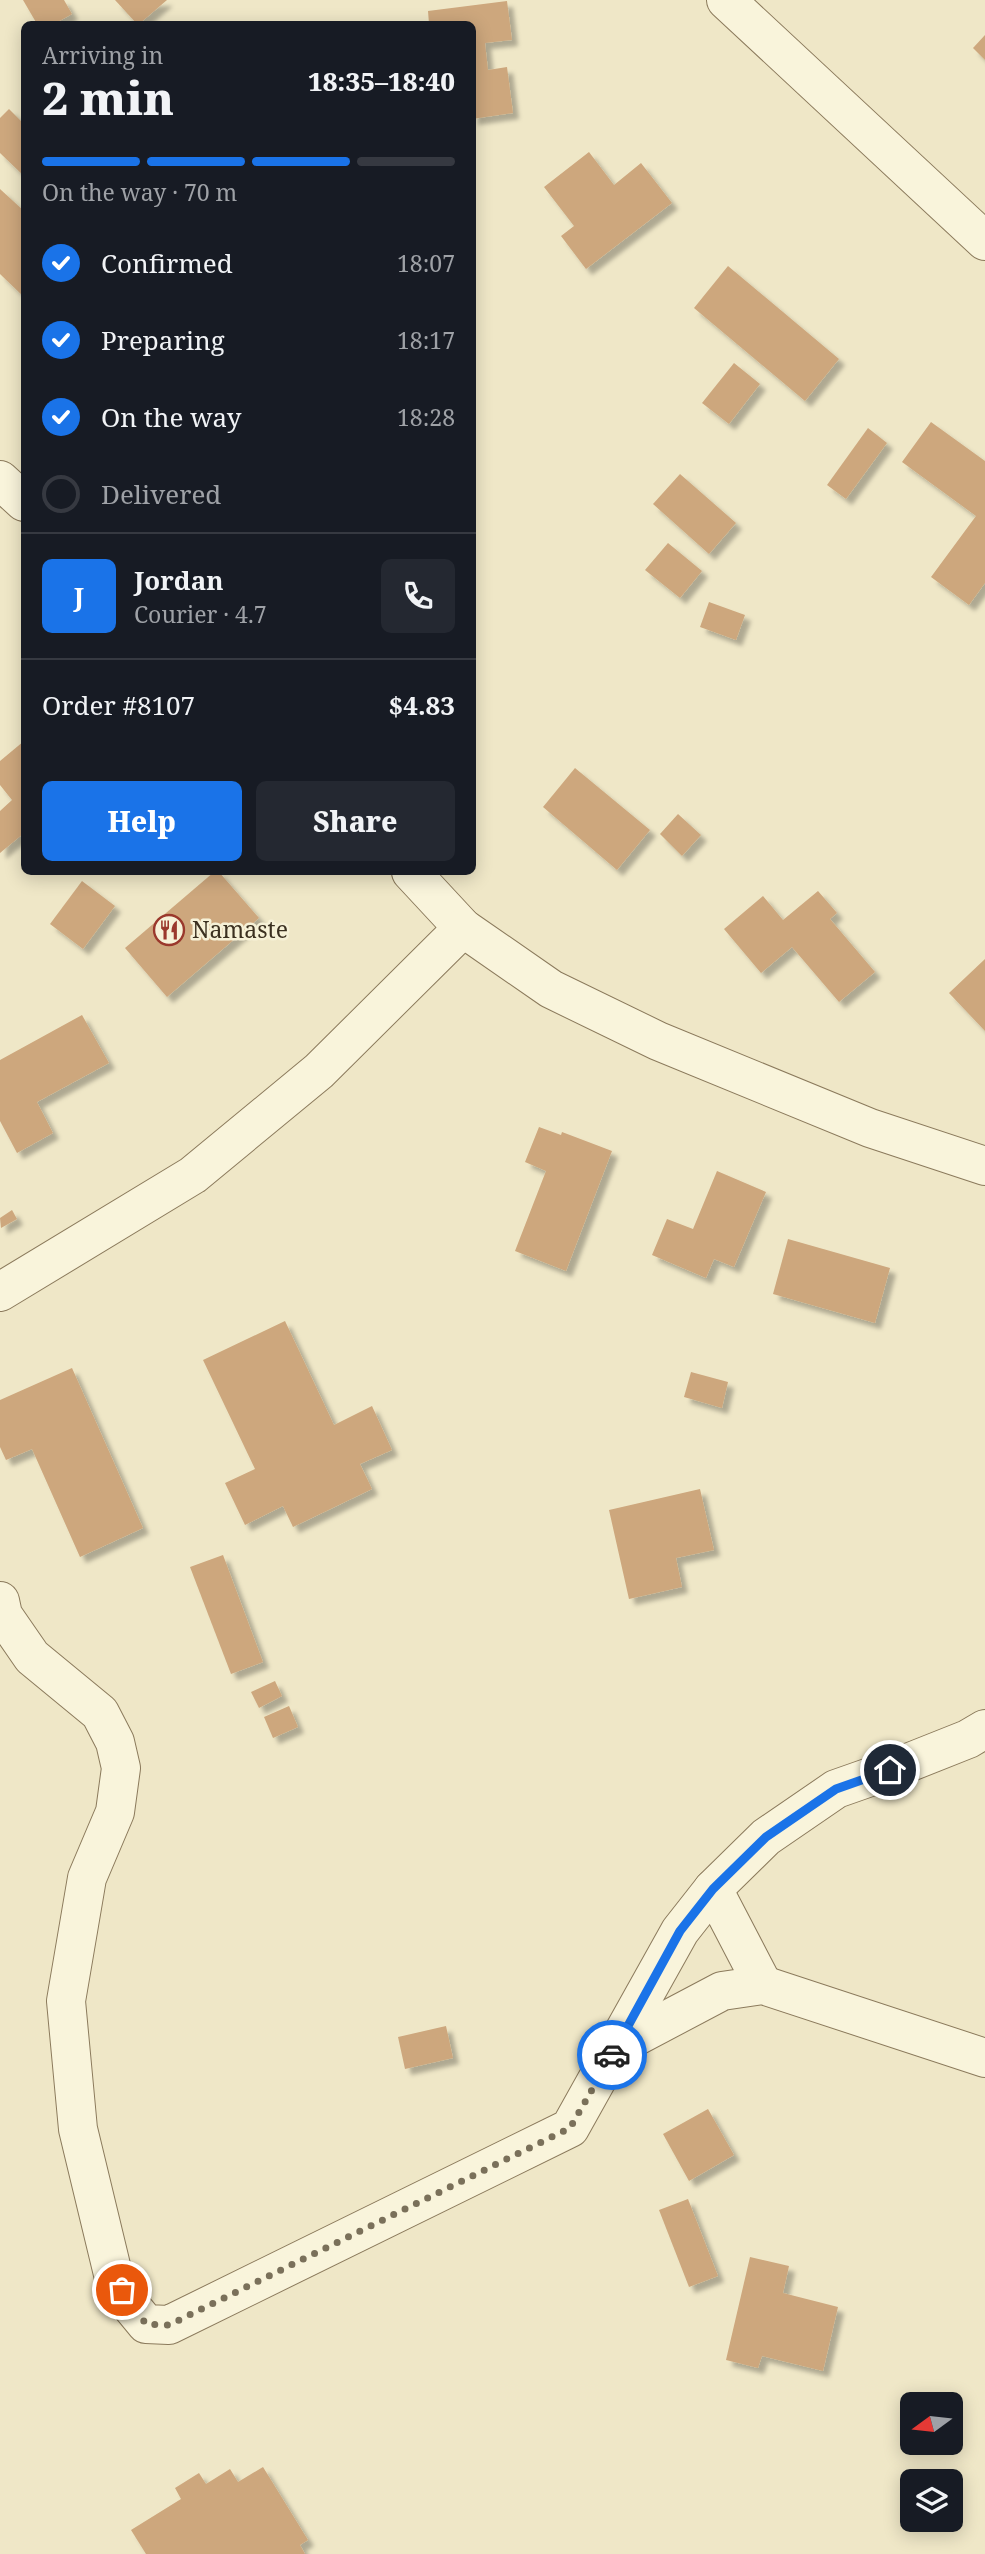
<!DOCTYPE html>
<html lang="en">
<head>
<meta charset="utf-8">
<style>
  body { margin:0; font-family:"Noto Serif",serif; background:#242831; color:#f1f3f6; height:100vh; display:flex; flex-direction:column; font-size:26px; white-space:nowrap }
  * { box-sizing:border-box; margin:0 }
  p { font-size:23px; color:#9ea1a6 }
  .icon { flex:none; width:38px; height:38px; fill:none; stroke:currentColor; stroke-width:2; stroke-linecap:round; stroke-linejoin:round }
  .map { position:relative; flex:1; overflow:hidden }
  .drawer { position:absolute; left:21px; top:21px; width:455px; height:854px; display:flex; flex-direction:column; background:#171b24; border-radius:10px; box-shadow:0 4px 18px #0003 }
  .drawer>* { flex:none }
  .needle { width:46px; rotate:255deg }
  .fabs { position:absolute; left:900px; top:2392px; display:grid; gap:14px }
  .fabs a { display:grid; place-items:center; width:63px; height:63px; border-radius:10px; background:#171b24; box-shadow:0 4px 18px #0003; font-size:35px }
  .pin { position:absolute; display:grid; place-items:center; width:60px; height:60px; color:#fff; margin:-30px; border:4px solid #fff; border-radius:50%; box-shadow:0 2px 7px #0007 }
  .courier { position:absolute; display:grid; place-items:center; width:70px; height:70px; margin:-35px; border:5px solid #1a73e8; border-radius:50%; background:#fff; color:#222; box-shadow:0 2px 9px #0007 }
  .head em { font-style:normal; font-weight:800 }
  .head div { display:flex; flex-direction:column-reverse }
  .head { display:flex; align-items:center; justify-content:space-between; height:119px; padding:0 21px }
  h1 { font-size:46px; font-weight:800; line-height:52px }
  .bar { display:grid; grid-template-columns:repeat(4,1fr); gap:10px 7px; align-content:center; height:84px; padding:0 21px }
  .bar i { height:9px; border-radius:5px; background:#363941 }
  .bar .selected { background:#1a73e8 }
  .bar p { grid-column:span 4 }
  .line { display:flex; align-items:center; gap:18px; padding:0 21px; border-top:2px solid #363941 }
  .line div { flex:1 }
  .round { display:grid; place-items:center; flex:none; width:74px; height:74px; border-radius:10px; background:#242831 }
  ol { padding:0 21px; list-style:none }
  li { display:flex; align-items:center; gap:21px; height:77px }
  li p { margin-inline-start:auto }
  li .icon { padding:7px; border-radius:50%; background:#1a73e8; color:#fff; stroke-width:4 }
  li:last-child { color:#9ea1a6 }
  li i { width:38px; height:38px; border:4px solid #363941; border-radius:50% }
  .cta { display:flex; gap:14px; margin-top:auto; padding:14px 21px }
  .cta a { flex:1; height:80px; border-radius:10px; background:#1a73e8; color:#fff; font-size:28px; font-weight:800; line-height:80px; text-align:center }
  .cta a+a { background:#242831; color:#f1f3f6 }
  .map>svg:first-child { display:block }
  .building { fill:#cda77d; filter:url(#shadow) }
  .lines { fill:none; stroke-linecap:round; stroke-linejoin:round }
  .minor-casing { stroke:#8b7a5c; stroke-width:40 }
  .minor { stroke:#f9f4db; stroke-width:38 }
  .done { stroke:#7a705a; stroke-width:7; stroke-dasharray:0 12.6 }
  .route { stroke:#1a73e8; stroke-width:9 }
  .labels { text-anchor:middle; stroke-width:5; stroke-linejoin:round; paint-order:stroke }
  .poi-label { font-size:23px; fill:#3b3020; stroke:#f6f1d7; text-anchor:start }
</style>
</head>
<body>
<div class="map">
<svg width="985" height="2554" viewBox="0 0 985 2554">
  <defs>
    <filter id="shadow"><feDropShadow dx="6" dy="6" stdDeviation="2" flood-color="#0004"/></filter>
  </defs>
  <rect width="100%" height="100%" fill="#efe7c7"/>
  <!-- building -->
  <g class="building">
    <path d="M23 0H64L72 14 54 24H37Z"/>
    <path d="M115 0H167L139 24H137Z"/>
    <path d="M507 1 512 40 485 43 488 70 507 67 513 113 472 119V24H429L428 11Z"/>
    <path d="M985 35V60L973 48Z"/>
    <path d="M9 109 24 124V176L0 153V118Z"/>
    <path d="M589 152 614 185 641 163 672 203 586 269 561 236 574 226 544 187Z"/>
    <path d="M0 189 24 211V297L0 274Z"/>
    <path d="M728 266 839 359 805 401 694 308Z"/>
    <path d="M734 363 760 384 729 424 702 403Z"/>
    <path d="M931 422 985 461V583L969 605 931 577 976 516 902 462Z"/>
    <path d="M868 428 887 443 846 499 827 485Z"/>
    <path d="M680 474 736 523 709 554 653 504Z"/>
    <path d="M668 543 702 571 680 598 645 570Z"/>
    <path d="M709 602 745 615 736 640 700 627Z"/>
    <path d="M24 741V833L0 853V811L12 800 0 785V761Z"/>
    <path d="M575 768 650 830 617 870 543 807Z"/>
    <path d="M678 814 701 835 682 856 660 834Z"/>
    <path d="M214 872H219L259 918 167 997 125 948Z"/>
    <path d="M82 881 115 906 83 949 50 924Z"/>
    <path d="M818 891 837 913 830 919 875 972 839 1002 792 947 761 973 724 929 763 896 783 920Z"/>
    <path d="M985 959V1031L949 993Z"/>
    <path d="M82 1015 109 1063 37 1102 53 1133 17 1153 0 1121V1060Z"/>
    <path d="M539 1127 561 1135 562 1132 612 1151 566 1271 515 1251 546 1171 525 1162Z"/>
    <path d="M717 1171 766 1192 734 1267 714 1259 706 1278 652 1255 667 1219 693 1229Z"/>
    <path d="M12 1210 17 1219 1 1228 0 1218Z"/>
    <path d="M788 1239 890 1268 875 1323 773 1294Z"/>
    <path d="M285 1321 334 1425 372 1406 392 1450 360 1464 372 1489 293 1527 283 1506 245 1525 225 1483 255 1469 203 1360Z"/>
    <path d="M72 1368 143 1528 80 1557 32 1449 6 1460 0 1447V1400Z"/>
    <path d="M691 1372 728 1382 722 1408 684 1397Z"/>
    <path d="M700 1489 714 1550 676 1558 682 1587 629 1599 609 1510Z"/>
    <path d="M223 1555 263 1662 231 1674 190 1567Z"/>
    <path d="M275 1681 282 1696 259 1708 251 1692Z"/>
    <path d="M289 1706 298 1727 273 1738 264 1717Z"/>
    <path d="M446 2026 453 2058 405 2069 398 2037Z"/>
    <path d="M708 2109 734 2155 689 2181 663 2134Z"/>
    <path d="M688 2199 718 2276 689 2287 659 2210Z"/>
    <path d="M750 2257 789 2266 783 2293 838 2307 823 2371 762 2356 758 2368 726 2360Z"/>
    <path d="M263 2467 308 2540 300 2545 305 2554H146L131 2530 181 2499 175 2488 199 2473 206 2484 230 2469 238 2482Z"/>
  </g>
  <g class="lines">
    <!-- minor casing -->
    <g class="minor-casing">
      <g id="minor">
        <path d="M726 0 985 241"/>
        <path d="M0 480 24 502"/>
        <path d="M411 872 463 928 551 989 658 1041 870 1128 985 1166"/>
        <path d="M0 1292 193 1175 319 1071 463 928"/>
        <path d="M0 1601 3 1615 32 1657 100 1713 115 1742 121 1768 115 1812 87 1878 66 2001 78 2129 113 2274 132 2307 146 2324 169 2325 570 2128 680 1931 713 1889 766 1837 836 1789 890 1770 968 1739 985 1729"/>
        <path d="M713 1889 763 1985"/>
        <path d="M616 2047 722 1991 763 1985 985 2058"/>
      </g>
    </g>
    <!-- minor -->
    <use href="#minor" class="minor"/>
  </g>
  <g class="lines">
    <!-- done -->
    <path class="done" d="M122 2290 146 2324 169 2325 570 2128 612 2055"/>
    <!-- route -->
    <path class="route" d="M612 2055 680 1931 713 1889 766 1837 836 1789 890 1770"/>
  </g>
  <!-- icons -->
  <defs>
    <g id="restaurant-ring" transform="scale(1.575)"><circle r="9.5" fill="#f6f1d7" stroke="#9a382c" stroke-width="1.5"/><path d="M-5-6h1v4h1v-4h1v4h1v-4h1v5L-1.5 .5V6h-2V.5L-5-1ZM5-6V6H3V1.5H1.5Q1.5-4 5-6Z" fill="#9a382c"/></g>
  </defs>
  <g fill-rule="evenodd">
    <use href="#restaurant-ring" x="169" y="930"/>
  </g>
  <g class="labels">
    <!-- poi labels -->
    <g class="poi-label">
      <text x="192" y="938">Namaste</text>
    </g>
  </g>
</svg>
<div class="fabs">
<a><svg class="needle" viewBox="-14 -14 28 28"><path d="M0-13l5 13h-10z" fill="#e53935"/><path d="M0 13l5-13h-10z" fill="#9ea1a6"/></svg></a>
<a><svg class="icon" aria-label="layers" viewBox="0 0 24 24"><path d="M12 4l9 5-9 5-9-5zM3 14l9 5 9-5"/></svg></a>
</div>
<div class="pin" style="left:122px;top:2290px;background:#ea580c"><svg class="icon" aria-label="bag" viewBox="0 0 24 24"><path d="M5 8h14l-1 12H6zM9 8a3 3 0 0 1 6 0"/></svg></div>
<div class="pin" style="left:890px;top:1770px;background:#1f2937"><svg class="icon" aria-label="home" viewBox="0 0 24 24"><path d="M3 11l9-7 9 7M6 9v11h12V9"/></svg></div>
<div class="courier" style="left:612px;top:2055px"><svg class="icon" aria-label="car" viewBox="0 0 24 24"><path d="M5 17H2v-5l4-1 3-4h7l3 4 3 1v5h-3M9 17h6M6 11h13"/><circle cx="7" cy="17" r="2"/><circle cx="17" cy="17" r="2"/></svg></div>
<section class="drawer">
<div class="head"><div><h1>2 min</h1><p>Arriving in</p></div><em>18:35–18:40</em></div>
<div class="bar"><i class="selected"></i><i class="selected"></i><i class="selected"></i><i></i><p>On the way · 70 m</p></div>
<ol>
<li><svg class="icon" aria-label="check" viewBox="0 0 24 24"><path d="M5 12l5 5 9-10"/></svg>Confirmed<p>18:07</p></li>
<li><svg class="icon" aria-label="check" viewBox="0 0 24 24"><path d="M5 12l5 5 9-10"/></svg>Preparing<p>18:17</p></li>
<li><svg class="icon" aria-label="check" viewBox="0 0 24 24"><path d="M5 12l5 5 9-10"/></svg>On the way<p>18:28</p></li>
<li><i></i>Delivered</li>
</ol>
<div class="line" style="height:126px"><b class="round" style="background:#1a73e8;color:#fff">J</b><div><b>Jordan</b><p>Courier · 4.7</p></div><a class="round"><svg class="icon" aria-label="phone" viewBox="0 0 24 24"><path d="M5 4h4l2 5-3 2q2 4 5 5l2-3 5 2v4C11 20 4 13 5 4z"/></svg></a></div>
<div class="line" style="height:91px"><div>Order #8107</div><b>$4.83</b></div>
<div class="cta"><a>Help</a><a>Share</a></div>
</section>
</div>
</body>
</html>
